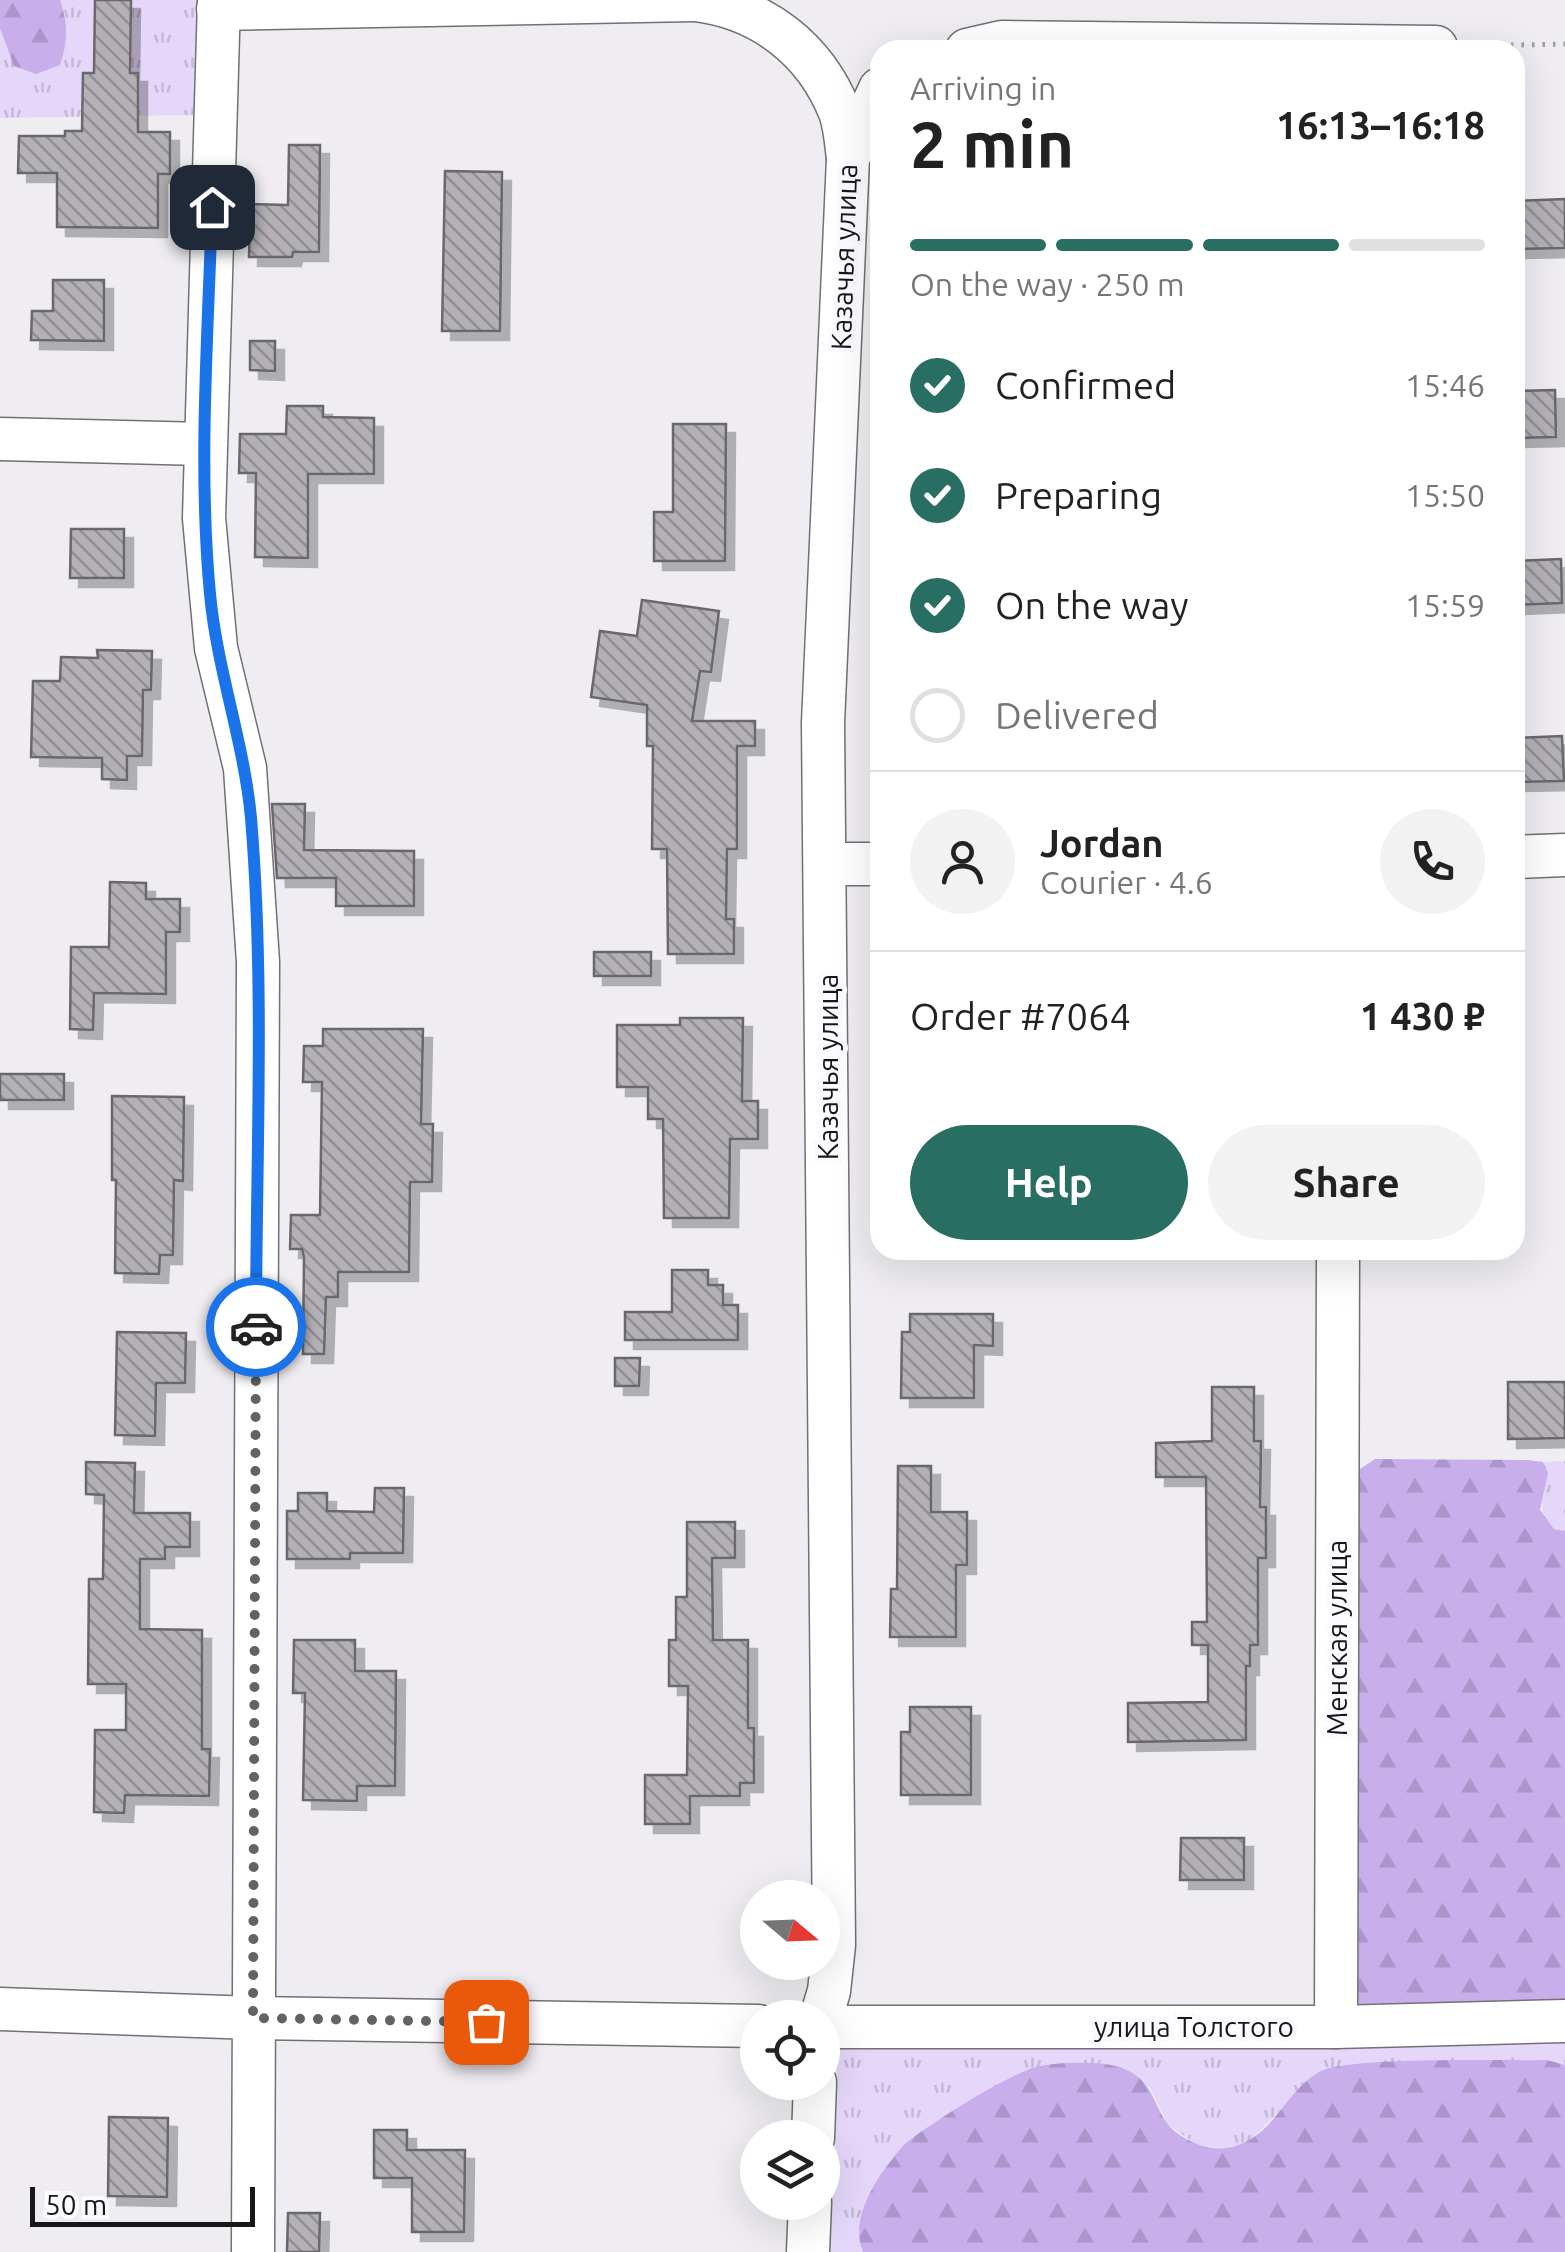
<!DOCTYPE html>
<html lang="en">
<head>
<meta charset="utf-8">
<style>
  body { margin:0; font-family:Ubuntu,sans-serif; background:#f2f2f2; color:#222; height:100vh; display:flex; flex-direction:column; font-size:38px; white-space:nowrap }
  * { box-sizing:border-box; margin:0 }
  p { font-size:32px; color:#767676 }
  .icon { flex:none; width:55px; height:55px; fill:none; stroke:currentColor; stroke-width:2; stroke-linecap:round; stroke-linejoin:round }
  .map { position:relative; flex:1; overflow:hidden }
  .side { position:absolute; left:870px; top:40px; width:655px; height:1220px; display:flex; flex-direction:column; background:#fff; border-radius:30px; box-shadow:0 10px 40px #0002 }
  .side>* { flex:none }
  .needle { width:65px; rotate:109deg }
  .controls { position:absolute; left:740px; top:1880px; display:grid; gap:20px }
  .controls a { display:grid; place-items:center; width:100px; height:100px; border-radius:50%; background:#fff; box-shadow:0 10px 40px #0002; font-size:50px }
  .scale { position:absolute; left:30px; bottom:25px; width:225px; box-sizing:border-box; padding-left:10px; border:5px solid #171718; border-top:0; font-size:28px; line-height:35px; white-space:nowrap; color:#171718; -webkit-text-stroke:8px #fcfaff; paint-order:stroke }
  .pin { position:absolute; display:grid; place-items:center; width:85px; height:85px; color:#fff; margin:-42px; border-radius:20px; box-shadow:0 5px 15px #0006 }
  .courier { position:absolute; display:grid; place-items:center; width:100px; height:100px; margin:-50px; border:8px solid #1a73e8; border-radius:50%; background:#fff; color:#222; box-shadow:0 2px 12px #0007 }
  .headline em { font-style:normal; font-weight:600 }
  .headline div { display:flex; flex-direction:column-reverse }
  .headline { display:flex; align-items:center; justify-content:space-between; height:170px; padding:0 40px }
  h1 { font-size:65px; font-weight:600; line-height:75px }
  .bar { display:grid; grid-template-columns:repeat(4,1fr); gap:15px 10px; align-content:center; height:120px; padding:0 40px }
  .bar i { height:12px; border-radius:8px; background:#e0e0e0 }
  .bar .on { background:#286e62 }
  .bar p { grid-column:span 4 }
  .line { display:flex; align-items:center; gap:25px; padding:0 40px; border-top:2px solid #e0e0e0 }
  .line div { flex:1 }
  .round { display:grid; place-items:center; flex:none; width:105px; height:105px; border-radius:52px; background:#f2f2f2 }
  ol { padding:0 40px; list-style:none }
  li { display:flex; align-items:center; gap:30px; height:110px }
  li p { margin-inline-start:auto }
  li .icon { padding:10px; border-radius:50%; background:#286e62; color:#fff; stroke-width:4 }
  li:last-child { color:#767676 }
  li i { width:55px; height:55px; border:5px solid #e0e0e0; border-radius:50% }
  .action { display:flex; gap:20px; margin-top:auto; padding:20px 40px }
  .action a { flex:1; height:115px; border-radius:60px; background:#286e62; color:#fff; font-size:40px; font-weight:600; line-height:115px; text-align:center }
  .action a+a { background:#f2f2f2; color:#222 }
  .map>svg:first-child { display:block }
  .grass { fill:url(#grass-tufts) }
  .forest { fill:url(#forest-firs) }
  .building { fill:url(#building-back-hatch); stroke:#6a686d; stroke-width:2.5; filter:url(#shadow) }
  .lines { fill:none; stroke-linecap:round; stroke-linejoin:round }
  .minor-casing { stroke:#727075; stroke-width:45 }
  .path { stroke:#9d9c9f; stroke-width:5; stroke-dasharray:2.5 8; stroke-linecap:butt }
  .minor { stroke:#fff; stroke-width:42 }
  .done { stroke:#636264; stroke-width:10; stroke-dasharray:0 18 }
  .route { stroke:#1a73e8; stroke-width:12 }
  .labels { text-anchor:middle; stroke-width:10; stroke-linejoin:round; paint-order:stroke }
  .street-label { font-size:28px; fill:#171718; stroke:#fcfaff }
</style>
</head>
<body>
<div class="map">
<svg width="1565" height="2252" viewBox="0 0 1565 2252">
  <defs>
    <pattern id="grass-tufts" width="24" height="20" patternUnits="userSpaceOnUse" patternTransform="scale(2.5)"><rect width="24" height="20" fill="#e5d7fa"/><path d="M3 7l-1-3M5 7V3M7 7l1-3M15 17l-1-3M17 17v-4M19 17l1-3" fill="none" stroke="#c4b8d6"/></pattern>
    <pattern id="forest-firs" width="22" height="20" patternUnits="userSpaceOnUse" patternTransform="scale(2.5)"><rect width="22" height="20" fill="#c9aeec"/><path d="M5 1l3.5 6h-7zM16 11l3.5 6h-7z" fill="#ac95ca"/></pattern>
    <pattern id="building-back-hatch" width="6" height="6" patternUnits="userSpaceOnUse" patternTransform="scale(2.5)"><rect width="6" height="6" fill="#b3b1b6"/><path d="M-1 5l2 2M0 0l6 6M5-1l2 2" fill="none" stroke="#918f93"/></pattern>
    <filter id="shadow"><feDropShadow dx="9" dy="9" stdDeviation="0" flood-color="#0004"/></filter>
  </defs>
  <rect width="100%" height="100%" fill="#efedf2"/>
  <!-- grass -->
  <g class="grass">
    <path d="M0 0H200L198 115 0 118Z"/>
    <path d="M1565 1461V1531C1523 1526 1554 1485 1543 1462Z"/>
    <path d="M1565 2034V2065L1547 2060 1399 2062 1296 2094 1248 2143 1223 2149 1196 2144 1168 2125 1150 2087 1034 2068 972 2100 907 2142 860 2248 863 2252H828L838 2041Z"/>
  </g>
  <!-- forest -->
  <g class="forest">
    <path d="M0 0H60C68 23 68 42 60 65L36 74 14 66 0 28Z"/>
    <path d="M1375 1459 1527 1460 1543 1462 1548 1473 1540 1510 1554 1529 1565 1531V2006L1351 2005 1353 1484 1360 1469Z"/>
    <path d="M1547 2060 1565 2065V2252H863C850 2222 872 2185 890 2162 896 2155 902 2145 910 2140 936 2120 1007 2075 1036 2067 1056 2062 1099 2061 1119 2067 1152 2078 1151 2100 1167 2123 1178 2139 1208 2151 1227 2148 1272 2141 1284 2092 1319 2072 1347 2056 1506 2061 1547 2060Z"/>
  </g>
  <!-- building -->
  <g class="building">
    <path d="M95 0H131L130 73H138V132H170V174H158V228L57 227V173H18L19 136H65V131H82L83 73H94Z"/>
    <path d="M289 145H320L319 252H293L292 257H249L250 204 288 205Z"/>
    <path d="M445 171 502 172 500 331H442Z"/>
    <path d="M1565 199V248L1515 249V201Z"/>
    <path d="M53 280H104V341L31 340 32 311H53Z"/>
    <path d="M250 341H275V371L250 370Z"/>
    <path d="M1555 390 1556 437 1515 438V391Z"/>
    <path d="M287 406H323V417L374 418V474H308V558L255 557 256 473H239L240 434H286Z"/>
    <path d="M673 424H726L725 561H654V512H673Z"/>
    <path d="M71 529H124V578H70Z"/>
    <path d="M1561 559 1562 603 1515 605V561Z"/>
    <path d="M642 600 719 611 711 672 700 671 692 721H755V746H737V849H727L726 919H734V954H668L667 849H652L653 746H647V705L591 697 600 631 637 636Z"/>
    <path d="M97 650 152 651 151 690H143L142 756H127V780L102 779V758L31 757 33 681H60L61 657 98 658Z"/>
    <path d="M1562 736 1564 781 1515 782V738Z"/>
    <path d="M272 804H305L304 850 414 851V906H336V878H277Z"/>
    <path d="M110 882 146 883V899H180V932H166V994L94 993 93 1030 70 1029 71 947H109Z"/>
    <rect x="594" y="952" width="57" height="24"/>
    <path d="M680 1018H743L742 1101H758V1139H730L729 1218H664L663 1119H648V1087H617V1025H680Z"/>
    <path d="M323 1029H423L421 1124H433L432 1182H410L409 1272H338V1297H326L324 1354H303L304 1257 302 1249H290L291 1215H320L322 1082H303L304 1046H323Z"/>
    <rect x="0" y="1074" width="64" height="26"/>
    <path d="M112 1096 184 1097 183 1181 174 1180 173 1255H160L159 1274 115 1273 116 1180H112Z"/>
    <path d="M672 1270H708V1285H723V1305H738V1340H625V1312H672Z"/>
    <path d="M910 1314H993V1346L974 1345V1398H901L902 1332H910Z"/>
    <path d="M117 1332 186 1333 185 1383H156L155 1436 115 1435Z"/>
    <path d="M615 1358H640L639 1386H615Z"/>
    <path d="M1508 1382H1565V1438L1508 1439Z"/>
    <path d="M1212 1387H1254V1441H1261L1260 1507H1266V1558H1258V1645H1250V1666H1246V1740L1128 1742V1703L1208 1702V1645H1192V1622H1207L1206 1477H1156V1443L1212 1441Z"/>
    <path d="M86 1462 135 1463 134 1513H190V1547H165V1559H140V1629L202 1630V1749H210L209 1796 125 1795 124 1813 94 1812 95 1730H126V1684H88L89 1579H103L104 1495 86 1494Z"/>
    <path d="M898 1466H931V1512H967V1565H956V1637H890L891 1589H897Z"/>
    <path d="M375 1488H404L403 1553H350V1559H287V1511H298V1493H327V1511L374 1512Z"/>
    <path d="M687 1522H735V1558H712L713 1640H748V1728H754V1783H740V1796H690V1824H645V1775H687L688 1686H669V1640H676V1597H687Z"/>
    <path d="M294 1640H355V1671H396L395 1786H357V1801L303 1800 305 1693H293Z"/>
    <path d="M910 1707H971V1795H901V1732H910Z"/>
    <path d="M1181 1838H1244V1880H1180Z"/>
    <path d="M109 2117 168 2118 167 2197 108 2196Z"/>
    <path d="M374 2130H407V2150H465L464 2232H412V2178H374Z"/>
    <path d="M288 2213H320L319 2252H287Z"/>
  </g>
  <g class="lines">
    <!-- minor casing -->
    <g class="minor-casing">
      <g id="minor">
        <path d="M219 0 204 518 216 648 245 768 258 962 253 2252"/>
        <path d="M695 0C762 8 815 49 840 112 845 126 846 143 848 158L823 723 834 1945 829 1991 821 2018"/>
        <path d="M218 9 693 0"/>
        <path d="M967 50 1002 42 1436 47V50"/>
        <path d="M848 158 880 89"/>
        <path d="M0 439 204 444"/>
        <path d="M1515 857 1565 855"/>
        <path d="M826 864H880"/>
        <path d="M0 2009 253 2018 758 2026"/>
        <path d="M822 2027H1336L1565 2021"/>
        <path d="M1336 2027 1338 1250"/>
        <path d="M813 2138 815 2082"/>
        <path d="M808 2252 810 2202"/>
      </g>
    </g>
    <!-- path -->
    <path class="path" d="M1469 46 1565 44"/>
    <!-- minor -->
    <use href="#minor" class="minor"/>
  </g>
  <g class="lines">
    <!-- done -->
    <path class="done" d="M256 1327 253 2018 486 2022"/>
    <!-- route -->
    <path class="route" d="M212 207C208 336 198 466 210 594 217 670 244 742 251 818 265 987 256 1158 256 1327"/>
  </g>
  <g class="labels">
    <!-- street labels -->
    <g class="street-label">
      <text transform="translate(844 257) rotate(-88)" y="10">Казачья улица</text>
      <text transform="translate(828 1067) rotate(-90)" y="10">Казачья улица</text>
      <text transform="translate(1337 1638) rotate(-90)" y="10">Менская улица</text>
      <text x="1194" y="2037">улица Толстого</text>
    </g>
  </g>
</svg>
<div class="controls">
<a><svg class="needle" viewBox="-14 -14 28 28"><path d="M0-13l5 13h-10z" fill="#e53935"/><path d="M0 13l5-13h-10z" fill="#767676"/></svg></a>
<a><svg class="icon" aria-label="locate" viewBox="0 0 24 24"><circle cx="12" cy="12" r="6"/><path d="M12 2v4M12 18v4M2 12h4M18 12h4"/></svg></a>
<a><svg class="icon" aria-label="layers" viewBox="0 0 24 24"><path d="M12 4l9 5-9 5-9-5zM3 14l9 5 9-5"/></svg></a>
</div>
<div class="scale">50 m</div>
<div class="pin" style="left:486px;top:2022px;background:#ea580c"><svg class="icon" aria-label="bag" viewBox="0 0 24 24"><path d="M5 8h14l-1 12H6zM9 8a3 3 0 0 1 6 0"/></svg></div>
<div class="pin" style="left:212px;top:207px;background:#1f2937"><svg class="icon" aria-label="home" viewBox="0 0 24 24"><path d="M3 11l9-7 9 7M6 9v11h12V9"/></svg></div>
<div class="courier" style="left:256px;top:1327px"><svg class="icon" aria-label="car" viewBox="0 0 24 24"><path d="M5 17H2v-5l4-1 3-4h7l3 4 3 1v5h-3M9 17h6M6 11h13"/><circle cx="7" cy="17" r="2"/><circle cx="17" cy="17" r="2"/></svg></div>
<section class="side">
<div class="headline"><div><h1>2 min</h1><p>Arriving in</p></div><em>16:13–16:18</em></div>
<div class="bar"><i class="on"></i><i class="on"></i><i class="on"></i><i></i><p>On the way · 250 m</p></div>
<ol>
<li><svg class="icon" aria-label="check" viewBox="0 0 24 24"><path d="M5 12l5 5 9-10"/></svg>Confirmed<p>15:46</p></li>
<li><svg class="icon" aria-label="check" viewBox="0 0 24 24"><path d="M5 12l5 5 9-10"/></svg>Preparing<p>15:50</p></li>
<li><svg class="icon" aria-label="check" viewBox="0 0 24 24"><path d="M5 12l5 5 9-10"/></svg>On the way<p>15:59</p></li>
<li><i></i>Delivered</li>
</ol>
<div class="line" style="height:180px"><a class="round"><svg class="icon" aria-label="person" viewBox="0 0 24 24"><circle cx="12" cy="8" r="4"/><path d="M4 21q1-7 8-7t8 7"/></svg></a><div><b>Jordan</b><p>Courier · 4.6</p></div><a class="round"><svg class="icon" aria-label="phone" viewBox="0 0 24 24"><path d="M5 4h4l2 5-3 2q2 4 5 5l2-3 5 2v4C11 20 4 13 5 4z"/></svg></a></div>
<div class="line" style="height:130px"><div>Order #7064</div><b>1 430 ₽</b></div>
<div class="action"><a>Help</a><a>Share</a></div>
</section>
</div>
</body>
</html>
